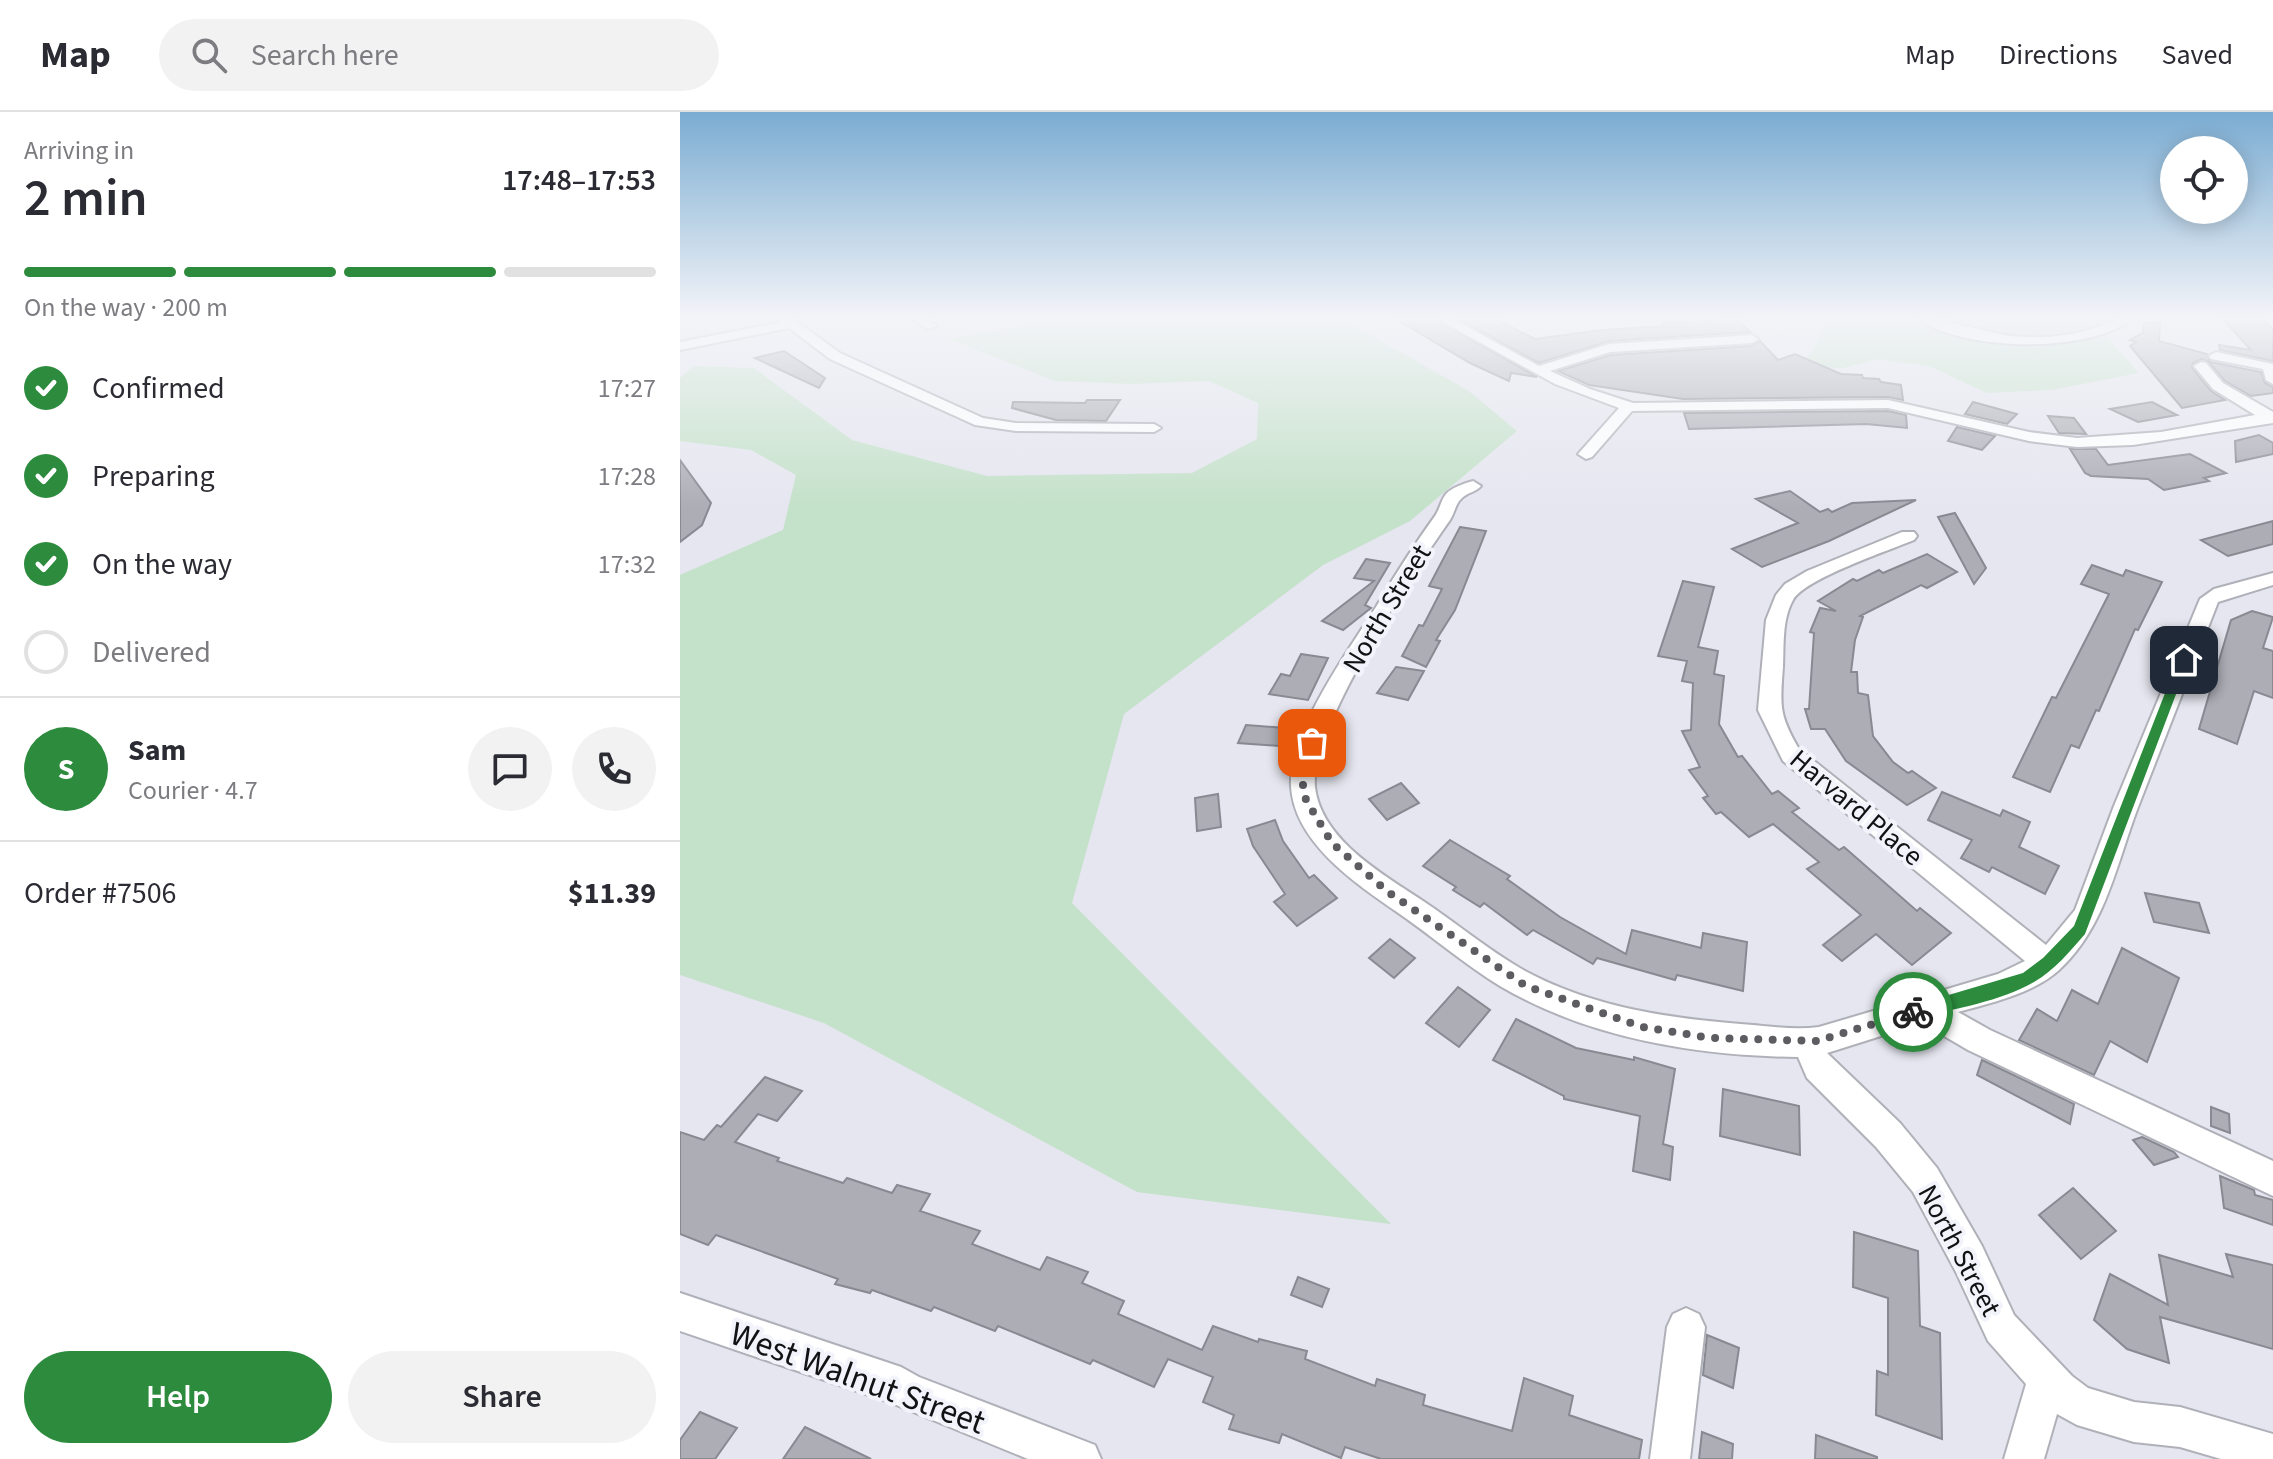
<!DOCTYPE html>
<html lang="en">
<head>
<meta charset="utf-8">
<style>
  body { margin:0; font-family:"Source Sans 3",sans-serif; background:#f2f2f3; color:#2b2b33; height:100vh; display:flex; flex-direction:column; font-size:30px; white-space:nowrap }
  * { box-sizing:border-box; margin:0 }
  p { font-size:26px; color:#7c7c81 }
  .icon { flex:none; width:44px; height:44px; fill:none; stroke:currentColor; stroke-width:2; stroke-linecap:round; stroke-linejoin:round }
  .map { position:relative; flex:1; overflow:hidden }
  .sheet { display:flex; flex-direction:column; background:#fff; width:680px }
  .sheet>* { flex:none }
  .tools { position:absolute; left:1480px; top:24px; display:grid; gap:16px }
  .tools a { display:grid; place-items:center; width:88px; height:88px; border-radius:50%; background:#fff; box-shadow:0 4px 20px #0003; font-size:40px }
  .pin { position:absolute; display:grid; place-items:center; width:68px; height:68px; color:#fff; margin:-34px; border-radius:16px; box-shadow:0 4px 12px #0006 }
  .courier { position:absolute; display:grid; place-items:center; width:80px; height:80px; margin:-40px; border:6px solid #2c8b3d; border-radius:50%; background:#fff; color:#222; box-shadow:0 2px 10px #0007 }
  .summary em { font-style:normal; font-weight:600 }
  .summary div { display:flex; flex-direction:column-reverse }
  .summary { display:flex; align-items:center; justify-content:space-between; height:136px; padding:0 24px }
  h1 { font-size:52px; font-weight:600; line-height:60px }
  .bar { display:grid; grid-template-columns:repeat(4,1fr); gap:12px 8px; align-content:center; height:96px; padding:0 24px }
  .bar i { height:10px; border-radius:6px; background:#e1e1e2 }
  .bar .selected { background:#2c8b3d }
  .bar p { grid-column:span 4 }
  .line { display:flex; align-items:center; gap:20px; padding:0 24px; border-top:2px solid #e1e1e2 }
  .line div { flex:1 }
  .round { display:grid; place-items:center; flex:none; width:84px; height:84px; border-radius:42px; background:#f2f2f3 }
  ol { padding:0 24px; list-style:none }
  li { display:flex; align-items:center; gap:24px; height:88px }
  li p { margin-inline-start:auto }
  li .icon { padding:8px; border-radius:50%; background:#2c8b3d; color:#fff; stroke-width:4 }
  li:last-child { color:#7c7c81 }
  li i { width:44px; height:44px; border:4px solid #e1e1e2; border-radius:50% }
  .primary-button { display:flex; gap:16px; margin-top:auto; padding:16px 24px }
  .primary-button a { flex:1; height:92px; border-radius:48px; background:#2c8b3d; color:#fff; font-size:32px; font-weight:600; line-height:92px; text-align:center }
  .primary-button a+a { background:#f2f2f3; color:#2b2b33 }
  header { display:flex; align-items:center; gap:48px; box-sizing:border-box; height:112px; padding:0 40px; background:#fff; border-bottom:2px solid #e1e1e2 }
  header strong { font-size:38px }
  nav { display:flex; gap:44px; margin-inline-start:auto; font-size:28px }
  .search { width:560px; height:72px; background:#f2f2f3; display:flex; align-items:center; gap:20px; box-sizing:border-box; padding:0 28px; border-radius:44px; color:#7c7c81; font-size:30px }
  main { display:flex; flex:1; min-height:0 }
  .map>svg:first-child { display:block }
  .green { fill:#c4e1c9 }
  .building { fill:#adadb6; stroke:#898992; stroke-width:2 }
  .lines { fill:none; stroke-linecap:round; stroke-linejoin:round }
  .minor-casing { stroke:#b0b0b9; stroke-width:4 }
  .minor { fill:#fff; fill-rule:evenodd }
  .route { fill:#2c8b3d }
  .done { stroke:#5c5c61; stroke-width:8; stroke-dasharray:0 14.4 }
  .labels { text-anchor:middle; stroke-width:8; stroke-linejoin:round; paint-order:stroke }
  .street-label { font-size:28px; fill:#121215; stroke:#f3f3fc }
  .near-street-label { font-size:34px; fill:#121215; stroke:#f3f3fc }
</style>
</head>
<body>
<header>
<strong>Map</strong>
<div class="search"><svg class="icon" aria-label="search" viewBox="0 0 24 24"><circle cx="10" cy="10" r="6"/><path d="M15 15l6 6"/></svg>Search here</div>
<nav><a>Map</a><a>Directions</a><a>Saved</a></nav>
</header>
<main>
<section class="sheet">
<div class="summary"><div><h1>2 min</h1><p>Arriving in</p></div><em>17:48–17:53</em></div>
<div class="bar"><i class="selected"></i><i class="selected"></i><i class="selected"></i><i></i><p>On the way · 200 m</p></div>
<ol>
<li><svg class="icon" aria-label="check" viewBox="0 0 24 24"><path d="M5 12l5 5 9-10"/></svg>Confirmed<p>17:27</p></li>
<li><svg class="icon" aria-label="check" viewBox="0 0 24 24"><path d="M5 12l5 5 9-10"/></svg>Preparing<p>17:28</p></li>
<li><svg class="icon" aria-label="check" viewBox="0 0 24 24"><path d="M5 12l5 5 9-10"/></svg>On the way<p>17:32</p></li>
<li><i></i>Delivered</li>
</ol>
<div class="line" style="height:144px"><b class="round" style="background:#2c8b3d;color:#fff">S</b><div><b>Sam</b><p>Courier · 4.7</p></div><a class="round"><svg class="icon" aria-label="chat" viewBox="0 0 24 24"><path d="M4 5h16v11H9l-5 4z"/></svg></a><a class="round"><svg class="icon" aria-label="phone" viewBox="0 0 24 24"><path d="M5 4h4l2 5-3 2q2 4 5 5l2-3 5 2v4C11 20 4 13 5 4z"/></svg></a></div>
<div class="line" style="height:104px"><div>Order #7506</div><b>$11.39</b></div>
<div class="primary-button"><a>Help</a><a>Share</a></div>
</section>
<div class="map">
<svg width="1593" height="1347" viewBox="0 0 1593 1347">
  <rect width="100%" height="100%" fill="#e5e6ef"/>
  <!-- green -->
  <g class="green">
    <path d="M365 206H660L789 279 837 319 730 409 643 453 444 602 392 791 711 1112 457 1080 144 911 0 863V463L103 418 116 363 71 338 0 329V266L14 254 74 256 172 328 307 364 512 361 577 327 578 291 529 269 451 272 375 269 269 227 354 212Z"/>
    <path d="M843 206H982L974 209 864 214Z"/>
    <path d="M1124 206H1225L1237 212 1255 206H1431L1426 224 1459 261 1372 278 1307 281 1249 254 1197 247 1164 256 1116 255 1133 239 1144 213Z"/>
  </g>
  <!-- building -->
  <g class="building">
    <path d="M714 206H753L857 265 831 261 829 269 790 251Z"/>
    <path d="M777 206H813L855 227 922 218 984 214 982 211 1058 208 1070 220 929 229 859 251Z"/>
    <path d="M1542 206 1584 208 1593 217V249L1540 238 1539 233 1571 238Z"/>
    <path d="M1464 211H1480L1479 229 1527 242 1530 250 1581 260 1585 271 1593 275V281L1571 284 1545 269 1528 249 1522 247 1513 251 1512 256 1531 279 1545 288 1502 296 1450 234 1456 230 1450 228 1463 221Z"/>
    <path d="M1080 229 1098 248 1115 242 1161 262 1182 263 1183 266 1199 267 1201 270 1221 273 1223 288 1208 285 1003 287 909 273 878 259 931 243 1072 234Z"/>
    <path d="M104 239 145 266 139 276 75 246Z"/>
    <path d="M407 288H440L426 309 376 308 332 296 333 290 405 291Z"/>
    <path d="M1293 290 1337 302 1327 312 1285 302Z"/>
    <path d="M1472 290 1497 303 1458 310 1430 297Z"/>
    <path d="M1208 299 1226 303 1227 316 1186 312 1009 317 1004 301Z"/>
    <path d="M1368 304 1394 306 1406 322 1379 321Z"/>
    <path d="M1277 315 1315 324 1302 338 1268 329Z"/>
    <path d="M1579 323 1593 331V342L1556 350 1555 329Z"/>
    <path d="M1390 337H1416L1428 353 1510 342 1546 361 1524 366 1529 369 1484 378 1468 367 1411 364 1405 361Z"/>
    <path d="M0 348 31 391 22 413 0 430Z"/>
    <path d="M1110 379 1140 400 1148 397 1152 400 1172 391 1236 388 1149 429 1082 455 1052 437 1118 411 1076 387Z"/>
    <path d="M1275 401 1306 456 1294 472 1258 405Z"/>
    <path d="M1593 409V432L1548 444 1521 428Z"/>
    <path d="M780 415 806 419 775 498 756 528 760 529 746 555 722 544 739 513 743 514 762 477 749 474Z"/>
    <path d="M1247 442 1277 460 1247 476 1241 473 1180 504 1183 505 1175 528 1171 560H1177L1178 581 1188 583 1193 624 1213 650 1228 661 1232 659 1256 676 1227 693 1166 649 1145 617H1131L1125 597H1129L1134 521 1130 520 1140 496 1156 499 1138 489 1173 467 1177 469 1199 458 1203 461Z"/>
    <path d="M686 447 710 451 685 493 691 496 663 518 642 509 694 469 674 466Z"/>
    <path d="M1412 453 1443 464 1446 458 1482 470 1458 518 1455 517 1419 599 1416 598 1399 636 1391 633 1370 680 1333 665 1372 585 1376 586 1429 482 1401 472Z"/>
    <path d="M1003 469 1034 475 1018 535 1038 539 1034 562 1044 564 1039 612 1058 645 1062 644 1092 682 1098 679 1119 696 1112 700 1159 738 1164 735 1237 799 1240 796 1271 821 1232 853 1196 822 1162 849 1143 833 1181 803 1127 757 1139 750 1093 712 1069 725 1041 700 1036 702 1023 686 1028 684 1009 658 1020 655 1002 619 1011 618 1013 571 1002 569 1007 549 978 544Z"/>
    <path d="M1572 499 1593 505 1583 536 1593 539V586L1574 579 1557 632 1519 617 1551 508Z"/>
    <path d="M621 542 648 546 628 588 589 582 601 562 610 564Z"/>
    <path d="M716 555 744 559 728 588 697 581Z"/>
    <path d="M566 613 605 616 599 634 558 631Z"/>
    <path d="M721 671 739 691 707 708 689 687Z"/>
    <path d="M1262 680 1320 704 1323 698 1350 710 1339 735 1379 754 1365 782 1312 755 1309 760 1281 746 1292 728 1248 708Z"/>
    <path d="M538 682 541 715 517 719 515 686Z"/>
    <path d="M595 708 603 729 629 766 634 763 657 786 617 814 594 790 605 782 573 734 567 717Z"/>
    <path d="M770 728 830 764 827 767 880 805 946 842 952 818 1021 836 1023 821 1067 830 1063 879 997 863 995 868 917 846 913 852 853 818 847 823 804 791 800 795 773 778 776 775 743 754Z"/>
    <path d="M1465 781 1519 791 1529 821 1474 810Z"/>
    <path d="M710 827 735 846 714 866 689 846Z"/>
    <path d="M1442 836 1499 866 1467 950 1430 929 1414 963 1339 928 1357 897 1377 909 1392 878 1418 892Z"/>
    <path d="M778 875 810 898 779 935 746 911Z"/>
    <path d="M836 907 896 936 954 948V945L995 957 983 1032 993 1035 990 1068 953 1059 960 1004 884 987V984L813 948Z"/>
    <path d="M1302 948 1394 992 1390 1012 1297 963Z"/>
    <path d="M85 965 122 979 97 1009 78 1002 55 1030 99 1046 97 1049 163 1071 167 1066 212 1081 217 1073 250 1082 240 1099 300 1119 292 1132 360 1158 367 1145 408 1160 402 1171 444 1189 438 1202 522 1238 533 1214 578 1230 579 1227 627 1239 625 1247 695 1274 697 1267 745 1283 743 1293 832 1319 844 1266 893 1284 889 1303 962 1328 959 1347H701L665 1335 661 1346 602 1322 599 1331 549 1317 554 1303 523 1290 533 1265 488 1247 474 1275 413 1248 410 1252 318 1214 315 1219 254 1195 251 1199 192 1178 190 1181 155 1172 158 1167 36 1123 28 1133 0 1122V1020L24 1028 37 1013 41 1015Z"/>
    <path d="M1043 977 1119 994 1120 1043 1040 1024Z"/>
    <path d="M1531 995 1549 1002 1550 1021 1531 1014Z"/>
    <path d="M1462 1025 1494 1040 1498 1045 1474 1053 1453 1028Z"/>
    <path d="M1540 1064 1574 1078 1575 1083 1593 1088V1113L1544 1096Z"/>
    <path d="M1393 1076 1436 1119 1401 1147 1359 1103Z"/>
    <path d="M1174 1120 1238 1139 1240 1214 1260 1221 1262 1327 1196 1303 1197 1259 1208 1263V1186L1173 1175Z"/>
    <path d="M1546 1142 1593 1153V1237L1480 1205 1489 1251 1447 1237 1414 1208 1430 1162 1488 1193 1479 1143 1553 1165Z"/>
    <path d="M618 1165 649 1177 642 1195 611 1183Z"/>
    <path d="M1027 1223 1059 1236 1053 1276 1023 1263Z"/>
    <path d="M20 1300 57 1316 35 1347H0V1328Z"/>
    <path d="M125 1315 191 1347H103Z"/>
    <path d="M1022 1320 1053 1332 1052 1347H1019Z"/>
    <path d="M1136 1323 1197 1345V1347H1135Z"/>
  </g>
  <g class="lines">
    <!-- minor casing -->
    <g class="minor-casing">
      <g id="minor">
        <path d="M98 206H112L160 241 303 306 336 311 474 312 481 316 474 320 336 319 295 313 150 247 109 216 0 238V230L102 210Z"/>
        <path d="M231 206H246L257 214 247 217Z"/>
        <path d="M756 206H771L859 254 929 232 1072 223 1078 227 1072 231 930 240 870 259 910 277 953 291 1208 288 1349 320 1397 326 1481 320 1575 303 1533 277 1514 254 1521 250 1526 251 1543 271 1593 300V311L1453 333 1397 335 1349 329 1208 296 952 299 912 345 906 347 898 342 939 296 875 272Z"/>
        <path d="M1237 206C1273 206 1308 224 1346 225 1364 226 1383 224 1401 220 1420 215 1435 206 1454 206 1410 242 1282 240 1237 206Z"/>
        <path d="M1536 240 1593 252V272L1586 268 1583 257 1531 247 1529 244Z"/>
        <path d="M793 369 801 374C796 380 786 381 781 387 776 391 774 402 770 408 735 457 629 619 635 675 641 727 701 761 740 787 775 810 808 838 845 859 916 897 994 907 1073 913 1095 915 1117 918 1139 915L1318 862 1345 849 1103 649 1078 598 1086 508 1096 483 1105 472 1127 459 1222 420H1234L1237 424 1234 428C1210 438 1124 467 1113 488 1102 507 1104 534 1103 555 1100 594 1099 603 1119 637L1366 833 1395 798 1434 694 1520 487 1534 477 1593 461V473L1538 490C1512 557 1486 623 1460 690 1437 748 1427 814 1379 858 1354 881 1311 891 1278 900L1310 918 1593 1049V1084L1288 938 1242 911 1147 941 1220 1011 1257 1056 1302 1134 1334 1203 1392 1264 1408 1276 1454 1290 1500 1295 1593 1322V1347H1541L1500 1335 1454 1330 1397 1313 1377 1302 1364 1347H1324L1346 1272 1308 1229 1276 1160 1233 1080 1196 1035 1127 966 1118 945C1017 944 908 926 820 874 784 852 752 824 717 800 675 771 614 730 611 674 608 621 668 539 696 495 715 463 734 433 755 404 760 397 761 388 766 382 771 376 785 371 793 369Z"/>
        <path d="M0 1181 221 1255 239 1265 415 1333 421 1347H348L209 1290 0 1219Z"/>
        <path d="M1006 1196 1019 1202 1025 1215 1010 1347H970L987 1215 993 1202Z"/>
      </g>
    </g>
    <!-- minor -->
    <use href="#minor" class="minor"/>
  </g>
  <!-- sky -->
  <linearGradient id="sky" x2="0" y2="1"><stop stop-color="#7bacd2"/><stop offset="0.52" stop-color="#f3f4f8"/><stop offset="1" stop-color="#f3f4f8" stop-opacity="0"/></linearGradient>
  <rect width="1593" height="395" fill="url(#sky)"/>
  <!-- route -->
  <path class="route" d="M1504 545 1509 548 1405 822C1390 839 1375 858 1354 870 1319 890 1273 897 1233 907L1228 905V895L1343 861 1363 846 1394 814 1498 548Z"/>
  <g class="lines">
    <!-- done -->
    <path class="done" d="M632 631 624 656 623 673 626 688 652 731 708 780 846 874 962 915 1031 926 1137 929 1233 900"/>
  </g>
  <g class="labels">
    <!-- street labels -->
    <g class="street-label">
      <text transform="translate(706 496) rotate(-59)" y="10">North Street</text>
      <text transform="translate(1177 695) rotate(40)" y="10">Harvard Place</text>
      <text transform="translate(1280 1138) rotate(62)" y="10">North Street</text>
    </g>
    <!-- near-street labels -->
    <g class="near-street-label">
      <text transform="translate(178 1265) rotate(20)" y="12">West Walnut Street</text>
    </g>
  </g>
</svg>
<div class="tools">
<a><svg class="icon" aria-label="locate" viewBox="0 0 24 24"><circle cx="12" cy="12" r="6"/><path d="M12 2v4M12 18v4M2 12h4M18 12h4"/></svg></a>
</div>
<div class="pin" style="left:632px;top:631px;background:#ea580c"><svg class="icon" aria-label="bag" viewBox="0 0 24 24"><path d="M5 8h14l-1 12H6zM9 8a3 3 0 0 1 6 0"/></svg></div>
<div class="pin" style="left:1504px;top:548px;background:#1f2937"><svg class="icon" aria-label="home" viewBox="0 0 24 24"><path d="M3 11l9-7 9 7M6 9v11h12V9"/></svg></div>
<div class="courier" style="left:1233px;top:900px"><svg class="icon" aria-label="bike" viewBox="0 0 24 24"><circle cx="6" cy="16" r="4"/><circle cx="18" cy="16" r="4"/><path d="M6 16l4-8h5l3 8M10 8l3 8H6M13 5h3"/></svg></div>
</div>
</main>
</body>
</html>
